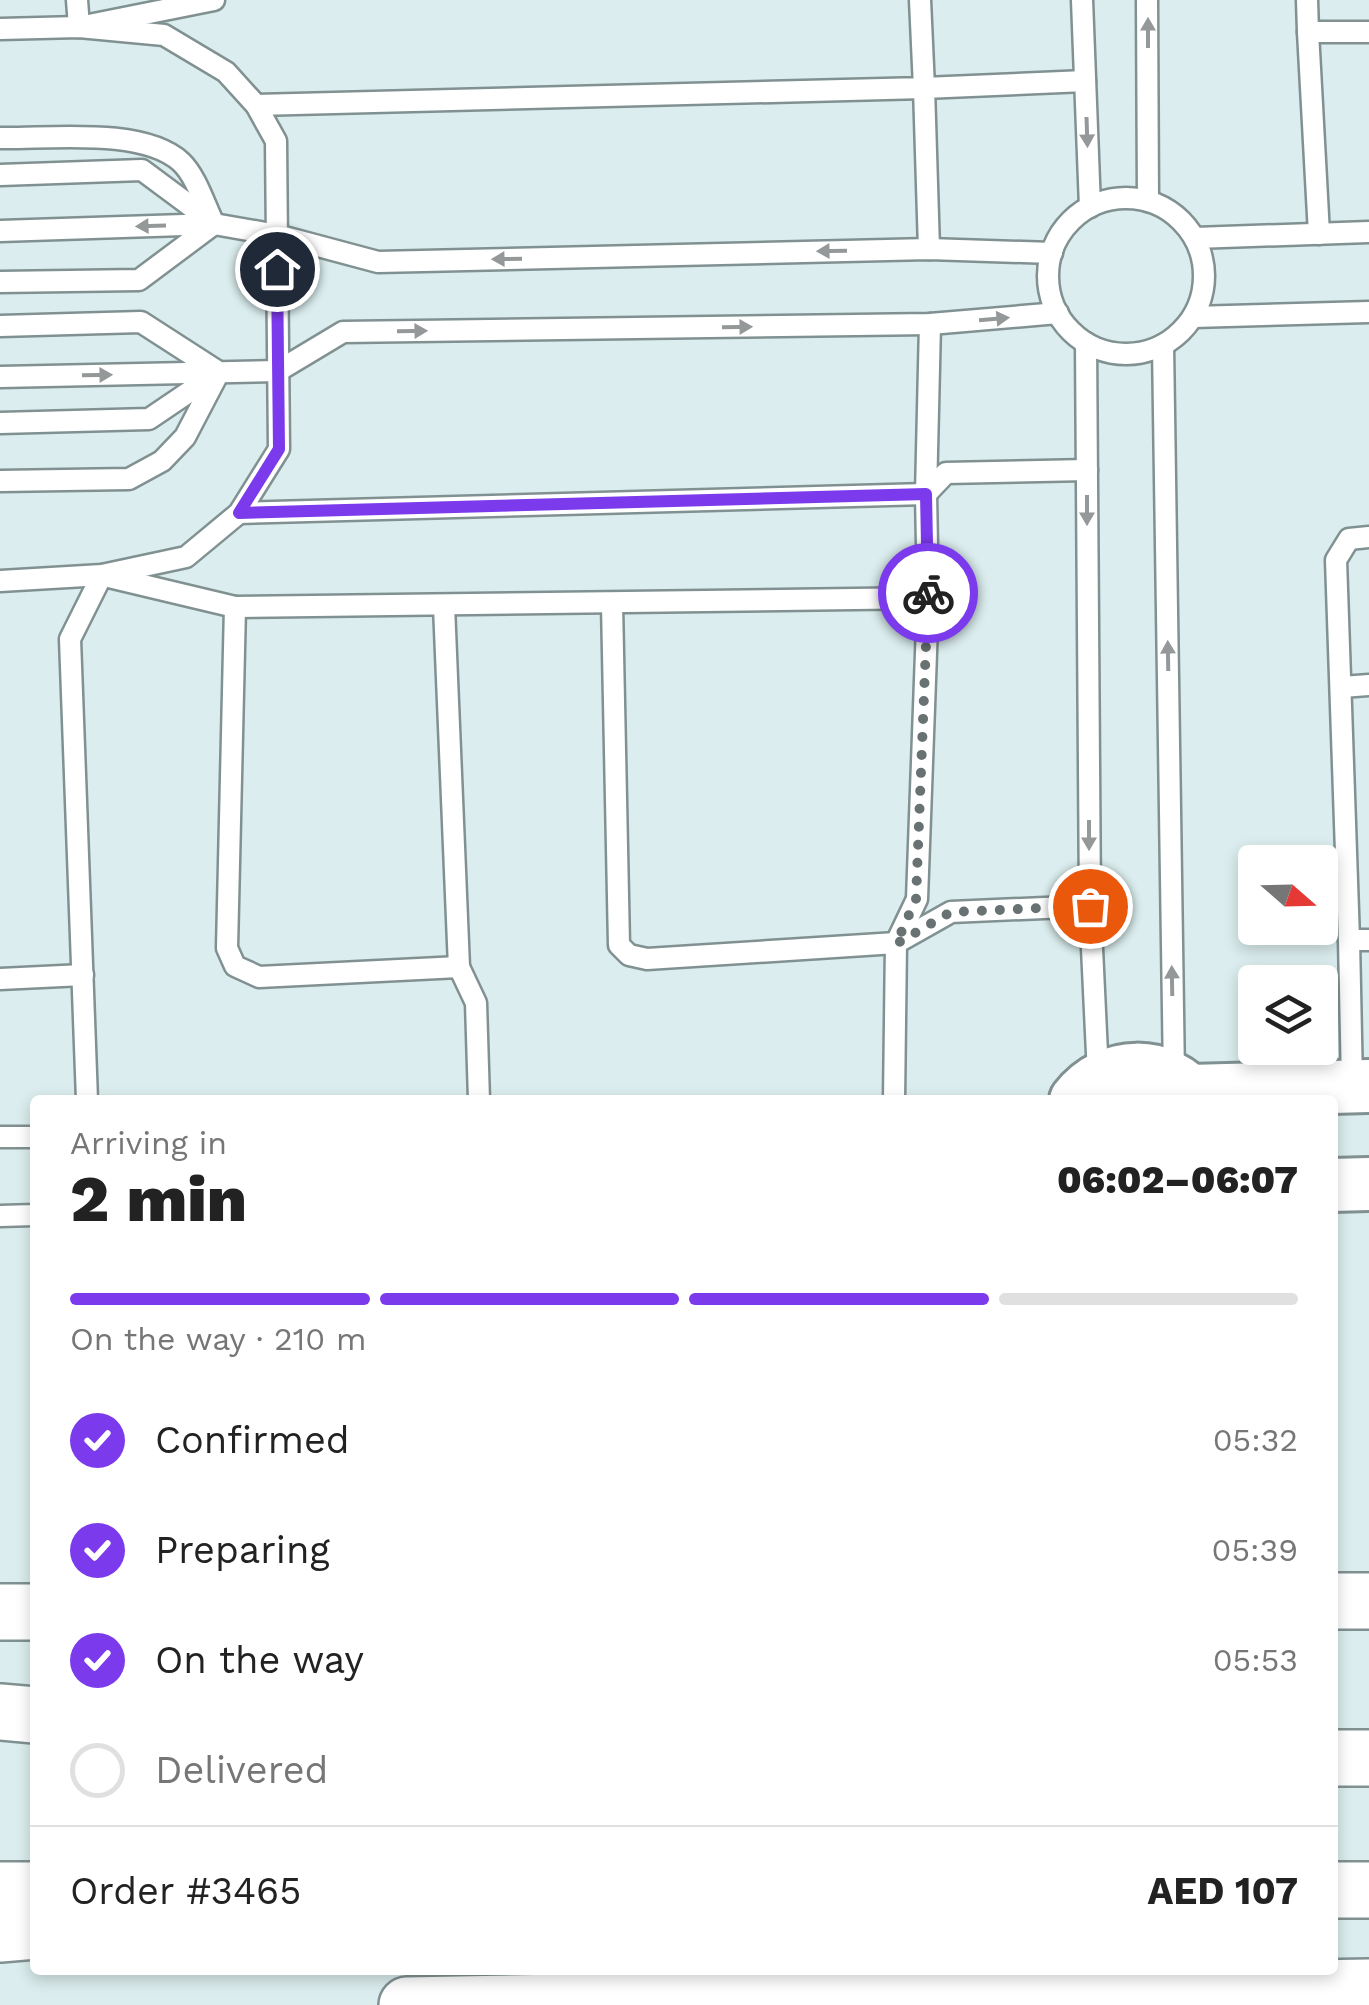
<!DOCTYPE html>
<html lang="en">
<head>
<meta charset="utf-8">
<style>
  body { margin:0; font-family:"Work Sans",sans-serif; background:#f6f6f6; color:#222; height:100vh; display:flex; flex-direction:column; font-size:38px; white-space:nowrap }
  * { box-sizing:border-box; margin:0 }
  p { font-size:32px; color:#767676 }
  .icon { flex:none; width:55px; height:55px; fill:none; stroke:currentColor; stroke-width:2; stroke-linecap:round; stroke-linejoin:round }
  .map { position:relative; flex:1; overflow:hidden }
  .sheet { position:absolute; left:30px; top:1095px; width:1308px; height:880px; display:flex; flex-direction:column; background:#fff; border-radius:10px; box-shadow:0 5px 15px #0003 }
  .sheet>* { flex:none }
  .needle { width:65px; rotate:110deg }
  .fabs { position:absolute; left:1238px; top:845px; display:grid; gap:20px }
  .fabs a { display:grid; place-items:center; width:100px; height:100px; border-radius:10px; background:#fff; box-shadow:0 5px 15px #0003; font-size:50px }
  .pin { position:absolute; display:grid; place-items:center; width:85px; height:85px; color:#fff; margin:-42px; border:5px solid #fff; border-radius:50%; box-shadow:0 2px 10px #0007 }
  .courier { position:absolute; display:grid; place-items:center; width:100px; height:100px; margin:-50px; border:8px solid #7c3aed; border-radius:50%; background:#fff; color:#222; box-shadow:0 2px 12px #0007 }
  .head em { font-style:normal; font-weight:800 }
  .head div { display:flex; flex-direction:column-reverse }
  .head { display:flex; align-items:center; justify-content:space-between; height:170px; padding:0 40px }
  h1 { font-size:65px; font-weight:800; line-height:75px }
  .bar { display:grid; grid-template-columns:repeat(4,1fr); gap:15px 10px; align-content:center; height:120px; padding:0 40px }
  .bar i { height:12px; border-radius:8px; background:#e0e0e0 }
  .bar .selected { background:#7c3aed }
  .bar p { grid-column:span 4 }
  .line { display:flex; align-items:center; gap:25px; padding:0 40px; border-top:2px solid #e0e0e0 }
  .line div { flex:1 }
  ol { padding:0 40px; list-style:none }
  li { display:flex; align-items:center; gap:30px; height:110px }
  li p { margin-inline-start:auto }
  li .icon { padding:10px; border-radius:50%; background:#7c3aed; color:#fff; stroke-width:4 }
  li:last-child { color:#767676 }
  li i { width:55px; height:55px; border:5px solid #e0e0e0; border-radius:50% }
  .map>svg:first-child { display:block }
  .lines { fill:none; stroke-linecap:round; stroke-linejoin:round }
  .lane-casing { stroke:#819192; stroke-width:25 }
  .secondary-casing { stroke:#819192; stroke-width:58 }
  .primary-casing { stroke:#819192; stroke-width:60 }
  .highway-casing { stroke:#819192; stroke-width:60 }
  .lane { stroke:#fff; stroke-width:20 }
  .secondary { stroke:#fff; stroke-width:52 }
  .primary { stroke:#fff; stroke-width:55 }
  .highway { stroke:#fff; stroke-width:55 }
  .oneway { fill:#949898 }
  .done { stroke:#687273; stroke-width:10; stroke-dasharray:0 18 }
  .route { stroke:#7c3aed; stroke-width:12 }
</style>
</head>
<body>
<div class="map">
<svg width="1369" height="2005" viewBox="0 0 1369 2005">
  <rect width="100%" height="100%" fill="#dbedee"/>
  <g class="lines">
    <!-- lane casing -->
    <g class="lane-casing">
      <g id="lane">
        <path d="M77 0 79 27 214 0"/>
        <path d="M1082 0 1090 207"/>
        <path d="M1147 0 1148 201"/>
        <path d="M1307 0 1308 32H1369"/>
        <path d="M0 29 79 27 164 35 226 72 256 105 276 141 279 449 239 513 186 557 102 575 0 581"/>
        <path d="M1308 32 1319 234"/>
        <path d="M256 105 924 88 920 0"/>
        <path d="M0 138C49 139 143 127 181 162 196 176 205 206 214 224"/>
        <path d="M0 175 142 170 208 219"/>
        <circle cx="1126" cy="276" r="78"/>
        <path d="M0 231 214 224 277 235 378 262 929 249 1052 253"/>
        <path d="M1195 238 1369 232"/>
        <path d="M929 249 924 88 1085 81"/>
        <path d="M0 282 139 280 214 224"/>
        <path d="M1193 317 1369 312"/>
        <path d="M0 326 141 322 217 371"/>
        <path d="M1086 343 1090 906 1098 1075"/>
        <path d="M1163 345 1174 1077"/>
        <path d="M0 377 278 371 343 332 930 324 1058 313"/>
        <path d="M0 423 149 419 217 373"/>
        <path d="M0 481 129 479 162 461 185 437 219 372"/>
        <path d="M239 513 926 494 946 473 1087 470"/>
        <path d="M1369 537 1349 539 1336 560 1349 940H1369"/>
        <path d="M109 577 235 607 928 598"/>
        <path d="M612 604 619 945 629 955 647 959 896 943 951 912 1090 906"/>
        <path d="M444 606 459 967 476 1003 479 1100"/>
        <path d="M235 607 227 948 235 966 259 977 459 967"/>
        <path d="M1342 687 1369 685"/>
        <path d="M1349 940 1352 1084"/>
        <path d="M0 979 83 975"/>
        <path d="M87 1100 70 639 102 575"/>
        <path d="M894 1100 896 943 917 899 928 598 926 494 930 324"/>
        <path d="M0 1137H35"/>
        <path d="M0 1216 35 1215"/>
      </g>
    </g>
    <!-- secondary casing -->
    <g class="secondary-casing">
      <g id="secondary">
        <path d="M1190 1091 1369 1086"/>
        <path d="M1076 1100C1107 1060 1166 1059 1197 1100"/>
        <path d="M1332 1185 1369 1184"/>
      </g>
    </g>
    <!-- primary casing -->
    <g class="primary-casing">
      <g id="primary">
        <path d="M1332 1601H1369"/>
        <path d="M0 1612H35"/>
        <path d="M407 2005 1369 1987"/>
      </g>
    </g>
    <!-- highway casing -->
    <g class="highway-casing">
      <g id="highway">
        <path d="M0 1712 35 1715"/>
        <path d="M1332 1758H1369"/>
        <path d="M0 1890H35"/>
        <path d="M1332 1890H1369"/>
        <path d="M0 1934 35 1931"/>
      </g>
    </g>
    <!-- lane -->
    <use href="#lane" class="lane"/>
    <!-- secondary -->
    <use href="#secondary" class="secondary"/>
    <!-- primary -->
    <use href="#primary" class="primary"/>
    <!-- highway -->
    <use href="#highway" class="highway"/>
  </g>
  <!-- one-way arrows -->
  <defs><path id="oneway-solid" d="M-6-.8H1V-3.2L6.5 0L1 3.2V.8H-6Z" transform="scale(2.5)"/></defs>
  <g class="oneway">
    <use href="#oneway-solid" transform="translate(1148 33) rotate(-90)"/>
    <use href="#oneway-solid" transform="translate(1087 132) rotate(88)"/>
    <use href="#oneway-solid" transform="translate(151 226) rotate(178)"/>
    <use href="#oneway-solid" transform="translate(832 251) rotate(179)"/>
    <use href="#oneway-solid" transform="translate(507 259) rotate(179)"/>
    <use href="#oneway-solid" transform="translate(994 319) rotate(-5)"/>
    <use href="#oneway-solid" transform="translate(737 327) rotate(-1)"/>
    <use href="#oneway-solid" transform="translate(412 331) rotate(-1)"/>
    <use href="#oneway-solid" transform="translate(97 375) rotate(-1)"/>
    <use href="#oneway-solid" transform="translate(1087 510) rotate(90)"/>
    <use href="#oneway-solid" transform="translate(1168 656) rotate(-91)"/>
    <use href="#oneway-solid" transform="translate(1089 835) rotate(90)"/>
    <use href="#oneway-solid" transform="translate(1172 981) rotate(-91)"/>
  </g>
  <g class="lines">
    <!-- done -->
    <path class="done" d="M928 593 916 899 896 944 951 912 1090 906"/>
    <!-- route -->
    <path class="route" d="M277 269 279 449 239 513 926 494 928 593"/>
  </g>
</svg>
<div class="fabs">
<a><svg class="needle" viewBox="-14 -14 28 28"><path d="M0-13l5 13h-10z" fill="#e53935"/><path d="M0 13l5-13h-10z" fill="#767676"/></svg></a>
<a><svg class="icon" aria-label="layers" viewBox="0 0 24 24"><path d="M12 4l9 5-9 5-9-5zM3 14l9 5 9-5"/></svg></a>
</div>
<div class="pin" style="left:1090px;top:906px;background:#ea580c"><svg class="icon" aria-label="bag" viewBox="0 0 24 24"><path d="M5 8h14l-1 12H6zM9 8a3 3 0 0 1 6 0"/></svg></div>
<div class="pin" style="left:277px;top:269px;background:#1f2937"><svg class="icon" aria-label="home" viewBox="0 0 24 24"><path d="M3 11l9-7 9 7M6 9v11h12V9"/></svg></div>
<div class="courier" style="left:928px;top:593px"><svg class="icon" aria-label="bike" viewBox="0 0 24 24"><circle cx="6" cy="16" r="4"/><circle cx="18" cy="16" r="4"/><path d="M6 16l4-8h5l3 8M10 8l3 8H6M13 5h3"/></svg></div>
<section class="sheet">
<div class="head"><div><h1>2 min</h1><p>Arriving in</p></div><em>06:02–06:07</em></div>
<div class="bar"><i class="selected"></i><i class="selected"></i><i class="selected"></i><i></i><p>On the way · 210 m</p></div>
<ol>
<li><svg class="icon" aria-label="check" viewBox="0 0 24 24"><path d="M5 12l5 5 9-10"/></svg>Confirmed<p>05:32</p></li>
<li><svg class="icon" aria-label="check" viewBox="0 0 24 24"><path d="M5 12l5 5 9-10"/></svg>Preparing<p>05:39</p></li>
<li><svg class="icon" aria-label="check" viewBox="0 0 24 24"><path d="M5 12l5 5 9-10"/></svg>On the way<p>05:53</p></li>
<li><i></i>Delivered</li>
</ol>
<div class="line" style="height:130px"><div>Order #3465</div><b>AED 107</b></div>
</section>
</div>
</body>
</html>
